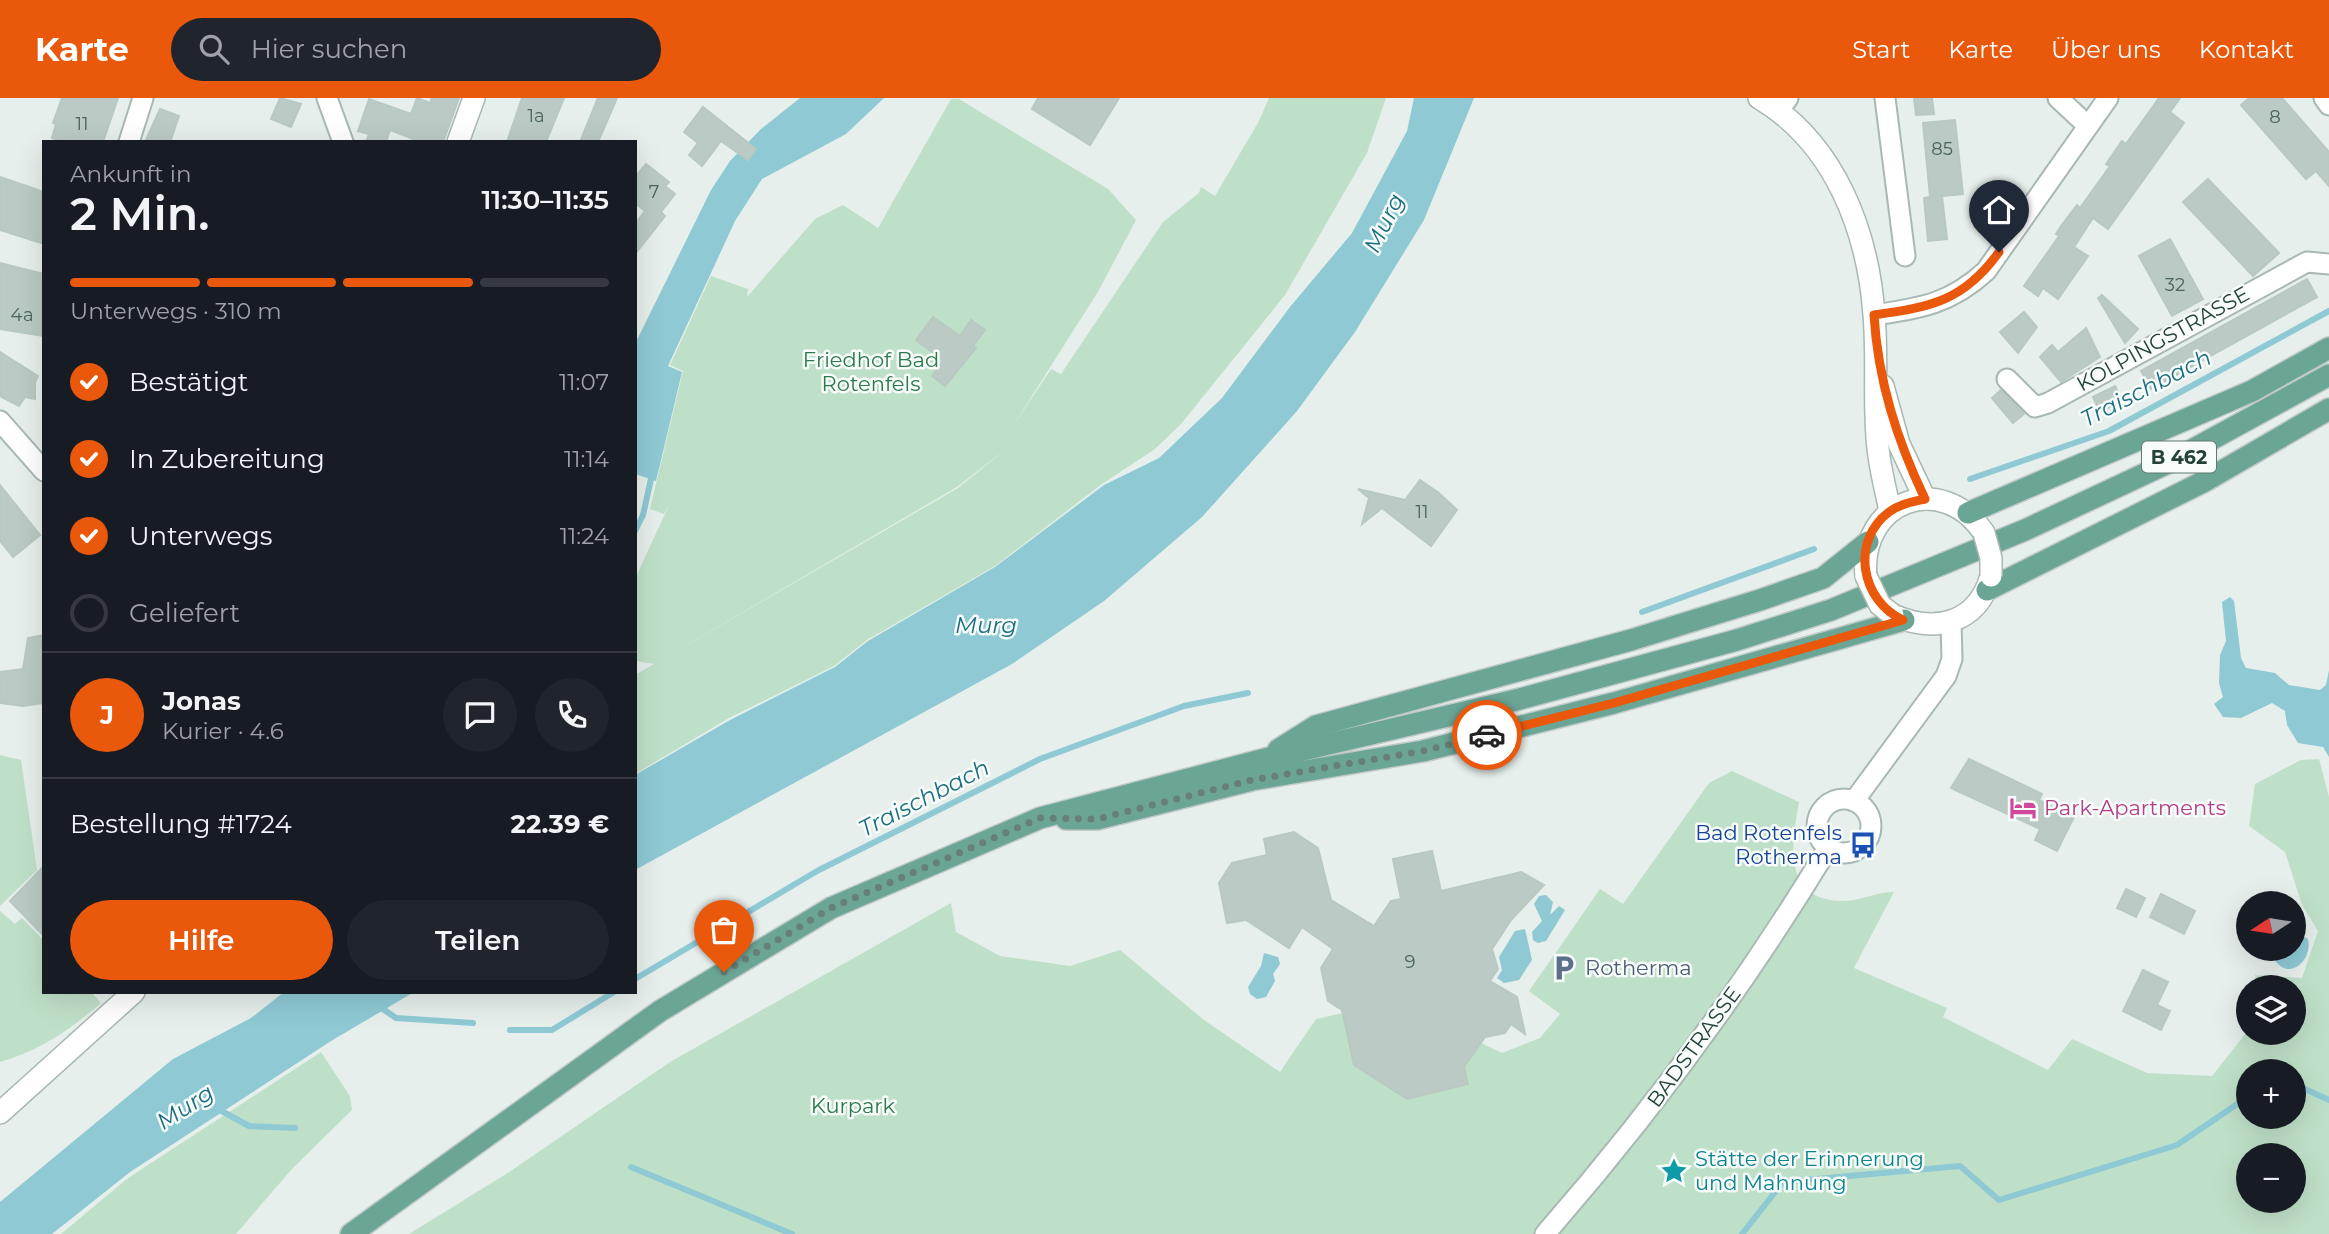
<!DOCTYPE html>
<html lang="de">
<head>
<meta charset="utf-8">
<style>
  body { margin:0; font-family:Montserrat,sans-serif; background:#20242c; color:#f1f3f6; height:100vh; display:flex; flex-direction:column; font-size:26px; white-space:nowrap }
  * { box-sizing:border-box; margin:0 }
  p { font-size:23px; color:#9ea1a6 }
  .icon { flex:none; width:38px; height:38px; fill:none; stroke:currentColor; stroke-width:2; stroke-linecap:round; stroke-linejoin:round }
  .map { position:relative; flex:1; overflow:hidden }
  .drawer { position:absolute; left:42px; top:42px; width:595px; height:854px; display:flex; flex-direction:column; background:#171b24; border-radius:0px; box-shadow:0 7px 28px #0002 }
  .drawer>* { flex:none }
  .needle { width:46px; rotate:258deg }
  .fabs { position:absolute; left:2236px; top:793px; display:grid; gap:14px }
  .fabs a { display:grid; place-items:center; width:70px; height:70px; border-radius:50%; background:#171b24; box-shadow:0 7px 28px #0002; font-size:35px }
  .pin { position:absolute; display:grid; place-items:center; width:60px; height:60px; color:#fff; margin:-72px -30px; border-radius:50% 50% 50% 0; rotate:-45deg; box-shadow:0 0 7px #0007 }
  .pin .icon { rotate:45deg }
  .courier { position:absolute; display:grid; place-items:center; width:70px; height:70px; margin:-35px; border:5px solid #ea580c; border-radius:50%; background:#fff; color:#222; box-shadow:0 2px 9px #0007 }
  .summary em { font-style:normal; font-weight:600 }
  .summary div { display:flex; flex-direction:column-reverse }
  .summary { display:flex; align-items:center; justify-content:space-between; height:119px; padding:0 28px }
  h1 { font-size:46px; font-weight:600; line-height:52px }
  .bar { display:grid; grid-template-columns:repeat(4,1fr); gap:10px 7px; align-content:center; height:84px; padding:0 28px }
  .bar i { height:9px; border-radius:5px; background:#363941 }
  .bar .active { background:#ea580c }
  .bar p { grid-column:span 4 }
  .line { display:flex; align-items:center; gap:18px; padding:0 28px; border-top:2px solid #363941 }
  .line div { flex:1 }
  .round { display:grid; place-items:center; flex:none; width:74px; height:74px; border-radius:37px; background:#20242c }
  ol { padding:0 28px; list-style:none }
  li { display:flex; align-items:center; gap:21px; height:77px }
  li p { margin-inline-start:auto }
  li .icon { padding:7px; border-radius:50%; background:#ea580c; color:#fff; stroke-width:4 }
  li:last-child { color:#9ea1a6 }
  li i { width:38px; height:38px; border:4px solid #363941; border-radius:50% }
  .cta { display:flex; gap:14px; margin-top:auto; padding:14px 28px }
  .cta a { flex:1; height:80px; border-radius:42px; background:#ea580c; color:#fff; font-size:28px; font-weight:600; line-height:80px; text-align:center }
  .cta a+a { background:#20242c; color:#f1f3f6 }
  header { display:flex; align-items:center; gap:42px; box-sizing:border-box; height:98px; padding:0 35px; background:#ea580c; color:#fff }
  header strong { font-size:33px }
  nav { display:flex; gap:38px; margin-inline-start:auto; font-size:24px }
  .search { width:490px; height:63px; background:#20242c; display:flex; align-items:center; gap:18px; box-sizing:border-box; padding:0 24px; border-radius:38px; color:#9ea1a6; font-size:26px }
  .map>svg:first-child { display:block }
  .green { fill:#bfe0c8; fill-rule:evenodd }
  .water { fill:#8ec9d4 }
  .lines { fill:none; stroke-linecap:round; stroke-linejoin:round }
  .stream { stroke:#8ec9d4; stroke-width:6 }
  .building { fill:#bbcac4; stroke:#b8c9c2; stroke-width:2 }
  .minor-casing { stroke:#a8b8b2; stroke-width:23 }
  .tertiary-casing { stroke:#a8b8b2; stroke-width:24 }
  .primary-casing { stroke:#c2cac8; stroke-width:24 }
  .minor { stroke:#fff; stroke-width:19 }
  .tertiary { stroke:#fff; stroke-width:21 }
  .primary { stroke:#6aa596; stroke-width:21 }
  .tertiary-bridge-casing { stroke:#a8b8b2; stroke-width:24; stroke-linecap:butt }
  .tertiary-bridge { stroke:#fff; stroke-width:21 }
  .done { stroke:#687f78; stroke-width:7; stroke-dasharray:0 12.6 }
  .route { stroke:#ea580c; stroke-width:9 }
  .labels { text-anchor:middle; stroke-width:5; stroke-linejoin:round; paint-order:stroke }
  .number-label { font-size:18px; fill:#4a645c }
  .shield { fill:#f7fbf9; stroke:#637a73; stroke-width:2 }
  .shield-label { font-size:19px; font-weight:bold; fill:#24423a }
  .street-label { font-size:21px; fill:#24423a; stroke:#f7fbf9 }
  .park-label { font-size:21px; fill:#2d7a4b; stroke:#f7fbf9 }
  .hotel-label { font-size:21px; fill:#b23c85; stroke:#f7fbf9; text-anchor:start }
  .transit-label { font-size:21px; fill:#164399; stroke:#f7fbf9; text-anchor:end }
  .service-label { font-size:21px; fill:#4e5e75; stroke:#f7fbf9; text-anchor:start }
  .culture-label { font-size:21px; fill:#0d838f; stroke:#f7fbf9; text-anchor:start }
  .water-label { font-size:23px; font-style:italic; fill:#1c6f80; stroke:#f7fbf9 }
</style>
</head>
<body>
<header>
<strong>Karte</strong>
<div class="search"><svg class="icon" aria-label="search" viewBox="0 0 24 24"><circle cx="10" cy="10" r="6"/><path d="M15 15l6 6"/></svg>Hier suchen</div>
<nav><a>Start</a><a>Karte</a><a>Über uns</a><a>Kontakt</a></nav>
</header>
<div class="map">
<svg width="2329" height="1136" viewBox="0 0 2329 1136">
  <rect width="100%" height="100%" fill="#e6efeb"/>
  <!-- green -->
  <g class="green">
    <path d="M1269 0H1386L1367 55 1285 197 1181 326 1155 351 1102 386 995 468 867 542 834 568 729 620 635 676V577L958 390 1006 351 957 389 654 566 636 563 635 481 669 407 664 416 650 411 683 273 670 267 711 178 748 191 747 199 815 121 843 107 878 130 951 1H959L1108 91 1136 122 1099 192 1013 328 1051 271 1061 276 1163 124 1199 95 1201 89 1215 98 1259 23Z"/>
    <path d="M0 657 21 662 37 772 0 808Z"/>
    <path d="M2319 661 2329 699V1136H409L506 1076 670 964 951 805 956 834 1000 858 1070 868 1120 852 1204 922 1280 974 1316 921 1343 915 1354 967 1467 985 1463 964 1469 962 1481 945 1502 955 1540 940 1560 916 1529 893 1600 791 1623 806 1709 685 1732 673 1799 704C1791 748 1782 804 1846 803 1862 802 1877 794 1894 794L1854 870 1947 910 1943 919 2048 972 2072 941 2147 975 2212 978 2249 931V934H2294V889H2256L2255 877 2302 880 2318 833 2302 807 2285 754 2249 728 2255 686 2301 662ZM2249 973H2294V1018H2249ZM2249 1057H2294V1102H2249Z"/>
    <path d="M0 813 15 826 22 820 44 843V894H91L101 905C70 932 39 953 0 964Z"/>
    <path d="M321 954 350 998 352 1012 291 1072 236 1136H61L128 1080Z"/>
  </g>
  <!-- water -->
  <g class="water">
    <path d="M800 0H884L846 36 762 81 735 123 668 268 682 274 656 383 635 376V246L711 92 730 63 761 31Z"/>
    <path d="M1414 0H1474L1424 122 1355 234 1297 313 1202 419 1104 503 1012 566 635 772V677L730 622 835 569 868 543 995 469 1104 387 1159 360 1222 300 1290 209 1352 135 1407 33Z"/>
    <path d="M2230 499 2234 503 2241 560 2246 570 2275 575 2289 587 2320 592 2326 587 2329 572V659L2323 649 2298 645 2287 627 2285 613 2272 605 2241 620 2223 619 2214 606 2223 599 2219 585 2220 557 2226 543 2222 504Z"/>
    <path d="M1546 797 1553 804 1550 817 1559 808 1565 812 1546 843 1538 845 1533 842 1532 834 1542 823 1534 806 1539 798Z"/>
    <path d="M1525 831 1532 862 1519 882 1504 885 1497 880 1502 872 1499 859 1515 833Z"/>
    <path d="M2303 838 2308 841C2313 864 2287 885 2273 859L2275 851 2294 850V841Z"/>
    <path d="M1264 855 1278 859 1280 866 1273 876 1275 883 1266 899 1257 901 1250 896 1248 889 1261 868Z"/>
    <path d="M284 894H414L331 943 130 1074 52 1136H0V1104L173 961 251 920Z"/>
  </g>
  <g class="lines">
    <!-- stream -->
    <g class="stream">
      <path d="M1970 381 2109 333 2329 213"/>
      <path d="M635 433 643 417 651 381"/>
      <path d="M1642 514 1814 451"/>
      <path d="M635 881 817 773 1040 661 1184 608 1248 595"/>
      <path d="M370 894 383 911 396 920 473 925"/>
      <path d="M510 932H552L614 894"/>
      <path d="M2294 986 2329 1002"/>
      <path d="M218 1011 249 1028 295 1030"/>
      <path d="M631 1069 792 1136"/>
      <path d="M1742 1136 1783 1084 1960 1068 1999 1102 2177 1047 2249 998"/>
    </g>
  </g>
  <!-- building -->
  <g class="building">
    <path d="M62 0H118L103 44H62L52 40 56 26 53 25Z"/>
    <path d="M280 0 301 6 291 29 271 21Z"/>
    <path d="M417 0 430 5 432 0H459L443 44H421L390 32 386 44H366L369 36 358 33 369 1 411 16Z"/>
    <path d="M522 0H564L546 44H507Z"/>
    <path d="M598 0H617L598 44H580Z"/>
    <path d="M1038 0H1119L1090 47 1032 11Z"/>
    <path d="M1914 0H1932L1934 16 1916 17Z"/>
    <path d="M2159 0H2180L2170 14 2184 25 2108 131 2093 120 2074 149 2088 158 2058 201 2043 190 2038 198 2024 188 2059 138 2056 136 2061 128 2077 107 2080 110 2110 68 2106 66 2122 43 2126 46Z"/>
    <path d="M2249 0H2282L2329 54V88L2316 73 2306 81 2241 7Z"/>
    <path d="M703 9 756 51 748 62 721 43 702 68 689 57 698 45 684 34Z"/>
    <path d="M160 11 179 18 170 44H145Z"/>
    <path d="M1955 22 1963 96 1942 98 1947 141 1928 143 1924 100 1930 99 1923 25Z"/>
    <path d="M646 66 669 84 665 88 675 96 661 114 665 118 635 156V126L645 113 635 105V79Z"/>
    <path d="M0 79 44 94V146L0 132Z"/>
    <path d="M2208 81 2279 155 2253 178 2183 104Z"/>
    <path d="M2170 141 2203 201 2172 218 2139 158Z"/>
    <path d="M0 165 44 176V238L0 231Z"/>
    <path d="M2307 181 2317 199 2151 291 2141 273Z"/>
    <path d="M2102 197 2138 231 2125 245 2098 200Z"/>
    <path d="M2024 214 2037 229 2018 255 2000 234Z"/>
    <path d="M933 219 960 238 971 222 985 232 973 248 976 250 945 288 932 278 943 262 916 242Z"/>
    <path d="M2086 230 2100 259 2061 284 2040 259 2052 247 2058 254Z"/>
    <path d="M0 254 38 278 35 284V301L25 299 19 308 0 298Z"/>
    <path d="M2115 288 2122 303 2100 314 2093 299Z"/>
    <path d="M2001 292 2024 316 2013 325 1992 300Z"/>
    <path d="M1420 382 1439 395 1457 412 1431 448 1382 410 1362 426 1369 400 1358 391 1405 402Z"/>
    <path d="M0 387 40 437 13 459 0 443Z"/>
    <path d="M44 537V605L23 608 0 605V574L23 571 28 540Z"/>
    <path d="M1969 661 2042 696 2039 702 2074 719 2057 753 2035 742 2040 731 1951 690Z"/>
    <path d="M1294 734 1318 750 1331 802 1374 828 1391 803 1401 801 1393 761 1432 753 1441 793 1521 774 1544 787 1511 822 1492 851 1498 871 1490 883 1517 899 1525 936 1511 926 1505 935 1485 939 1464 969 1468 986 1407 1001 1354 967 1342 912 1328 903 1321 870 1333 851 1302 829 1289 850 1246 822 1227 825 1219 785 1232 765 1267 757 1264 741Z"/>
    <path d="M44 768V838L10 803Z"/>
    <path d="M2126 791 2145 800 2136 819 2117 810Z"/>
    <path d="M2161 796 2195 813 2184 836 2150 819Z"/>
    <path d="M2143 872 2168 884 2157 907 2170 913 2161 932 2123 913Z"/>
  </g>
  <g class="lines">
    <!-- minor casing -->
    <g class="minor-casing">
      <g id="minor">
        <path d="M327 0 343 44"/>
        <path d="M1885 0 1905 158"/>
        <path d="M2058 0 2088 28"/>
        <path d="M2324 0 2329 7"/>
        <path d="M1779 12 1788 0"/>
        <path d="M129 44 143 0"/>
        <path d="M1874 217C1921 210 1950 206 1986 173L2108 0"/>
        <path d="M2007 281 2035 309 2048 305 2307 164 2329 166"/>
        <path d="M0 323 44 373"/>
        <circle cx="1844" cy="728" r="27"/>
        <path d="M1854 703 1946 578 1952 561 1951 524"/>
        <path d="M1545 1136C1650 1016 1745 887 1828 750"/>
      </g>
    </g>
    <!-- tertiary casing -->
    <g class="tertiary-casing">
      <g id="tertiary">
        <path d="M1759 0C1835 45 1868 133 1874 217 1878 262 1873 306 1878 350 1880 371 1886 393 1890 413"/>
        <path d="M458 44 474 0"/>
        <path d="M1883 288 1899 346 1925 401"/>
        <path d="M1866 478C1859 403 1942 372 1984 435"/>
        <path d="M1893 517C1934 535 1977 527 1991 478"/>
        <path d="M0 1015 134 894"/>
      </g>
    </g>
    <!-- primary casing -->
    <g class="primary-casing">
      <g id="primary">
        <path d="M1968 415 2252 293 2329 250"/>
        <path d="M1987 492 2205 383 2329 311"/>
        <path d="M1278 652 1316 628 1631 542 1760 502 1823 480 1868 444"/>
        <path d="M1066 721H1097L1252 682 1423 653 1614 605 1904 522"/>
        <path d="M351 1136 660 913 831 810 1040 720 1265 661 1520 601 1737 542 1831 512 2025 432 2170 364 2329 277"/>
      </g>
    </g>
    <!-- minor -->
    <use href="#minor" class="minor"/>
    <!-- tertiary -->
    <use href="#tertiary" class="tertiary"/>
    <!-- primary -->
    <use href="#primary" class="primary"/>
    <!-- tertiary-bridge casing -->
    <g class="tertiary-bridge-casing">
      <g id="tertiary-bridge">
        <path d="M1984 435 1991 460V478"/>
        <path d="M1866 478 1880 507 1893 517"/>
      </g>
    </g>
    <!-- tertiary-bridge -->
    <use href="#tertiary-bridge" class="tertiary-bridge"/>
  </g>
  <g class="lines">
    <!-- done -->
    <path class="done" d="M724 874 831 810 1040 720 1097 721 1252 682 1423 653 1487 637"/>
    <!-- route -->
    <path class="route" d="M1487 637 1614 605 1903 522C1861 503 1850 443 1889 414 1900 406 1912 404 1925 401 1897 342 1878 283 1874 217 1931 209 1964 203 1999 154"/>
  </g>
  <!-- icons -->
  <defs>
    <g id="hotel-bare" transform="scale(2.1)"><path d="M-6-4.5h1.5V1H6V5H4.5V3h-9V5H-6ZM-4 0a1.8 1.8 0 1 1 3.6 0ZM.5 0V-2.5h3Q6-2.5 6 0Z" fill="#d1479c" stroke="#f7fbf9" stroke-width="2.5" paint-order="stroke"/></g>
    <g id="bus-bare" transform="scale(2.1)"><path d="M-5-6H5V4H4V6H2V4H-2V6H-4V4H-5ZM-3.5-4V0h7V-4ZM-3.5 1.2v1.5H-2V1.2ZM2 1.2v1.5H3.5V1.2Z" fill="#1a4fb4" stroke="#f7fbf9" stroke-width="2.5" paint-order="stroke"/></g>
    <g id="parking-bare" transform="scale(2.1)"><path d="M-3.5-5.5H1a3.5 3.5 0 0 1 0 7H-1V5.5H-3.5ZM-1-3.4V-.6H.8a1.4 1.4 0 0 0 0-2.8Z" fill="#5c6f8a" stroke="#f7fbf9" stroke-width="2.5" paint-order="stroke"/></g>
    <g id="sight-bare" transform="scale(2.1)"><path d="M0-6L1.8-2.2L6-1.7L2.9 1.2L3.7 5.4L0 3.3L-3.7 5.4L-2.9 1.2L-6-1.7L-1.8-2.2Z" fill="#0f9aa8" stroke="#f7fbf9" stroke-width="2.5" paint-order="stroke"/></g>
  </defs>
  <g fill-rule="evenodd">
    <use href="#hotel-bare" x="2023" y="710"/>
    <use href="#bus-bare" x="1863" y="747"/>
    <use href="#parking-bare" x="1564" y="870"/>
    <use href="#sight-bare" x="1674" y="1073"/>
  </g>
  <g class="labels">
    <!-- number labels -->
    <g class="number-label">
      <text x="536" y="24">1a</text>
      <text x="2275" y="25">8</text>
      <text x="82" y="32">11</text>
      <text x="1942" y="57">85</text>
      <text x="654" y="100">7</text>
      <text x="2175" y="193">32</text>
      <text x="22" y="223">4a</text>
      <text x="1422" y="420">11</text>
      <text x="1410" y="870">9</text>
    </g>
    <!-- shield labels -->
    <rect class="shield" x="2142" y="343.5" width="74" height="31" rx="5"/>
    <g class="shield-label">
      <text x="2179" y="366">B 462</text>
    </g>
    <!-- street labels -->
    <g class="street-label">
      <text transform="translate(2163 241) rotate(-29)" y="7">KOLPINGSTRASSE</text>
      <text transform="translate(1694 949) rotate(-54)" y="7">BADSTRASSE</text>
    </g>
    <!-- park labels -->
    <g class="park-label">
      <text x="871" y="269">Friedhof Bad<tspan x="871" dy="24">Rotenfels</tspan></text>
      <text x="853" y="1015">Kurpark</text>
    </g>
    <!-- hotel labels -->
    <g class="hotel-label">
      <text x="2044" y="717">Park-Apartments</text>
    </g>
    <!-- transit labels -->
    <g class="transit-label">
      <text x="1842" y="742">Bad Rotenfels<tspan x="1842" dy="24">Rotherma</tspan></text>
    </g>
    <!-- service labels -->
    <g class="service-label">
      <text x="1585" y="877">Rotherma</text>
    </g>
    <!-- culture labels -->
    <g class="culture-label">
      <text x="1695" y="1068">Stätte der Erinnerung<tspan x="1695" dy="24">und Mahnung</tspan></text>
    </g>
    <!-- water labels -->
    <g class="water-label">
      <text transform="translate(1384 125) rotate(-64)" y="8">Murg</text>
      <text transform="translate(2146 290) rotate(-27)" y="8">Traischbach</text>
      <text x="986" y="535">Murg</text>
      <text transform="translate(924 700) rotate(-27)" y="8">Traischbach</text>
      <text transform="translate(185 1009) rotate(-33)" y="8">Murg</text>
    </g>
  </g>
</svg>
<div class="fabs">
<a><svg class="needle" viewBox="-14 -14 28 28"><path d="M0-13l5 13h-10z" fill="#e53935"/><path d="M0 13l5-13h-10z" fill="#9ea1a6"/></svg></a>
<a><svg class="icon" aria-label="layers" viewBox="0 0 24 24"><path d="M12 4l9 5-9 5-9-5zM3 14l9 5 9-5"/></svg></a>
<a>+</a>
<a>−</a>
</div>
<div class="pin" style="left:724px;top:874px;background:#ea580c"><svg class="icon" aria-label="bag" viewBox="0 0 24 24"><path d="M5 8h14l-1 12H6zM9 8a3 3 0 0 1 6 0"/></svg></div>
<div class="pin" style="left:1999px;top:154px;background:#1f2937"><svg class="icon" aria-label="home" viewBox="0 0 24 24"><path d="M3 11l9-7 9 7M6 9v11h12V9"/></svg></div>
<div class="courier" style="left:1487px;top:637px"><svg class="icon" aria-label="car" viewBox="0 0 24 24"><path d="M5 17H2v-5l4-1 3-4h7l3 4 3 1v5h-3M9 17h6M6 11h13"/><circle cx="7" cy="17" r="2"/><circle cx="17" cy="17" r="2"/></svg></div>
<section class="drawer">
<div class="summary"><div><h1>2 Min.</h1><p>Ankunft in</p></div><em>11:30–11:35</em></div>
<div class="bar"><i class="active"></i><i class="active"></i><i class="active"></i><i></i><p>Unterwegs · 310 m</p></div>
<ol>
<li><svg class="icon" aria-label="check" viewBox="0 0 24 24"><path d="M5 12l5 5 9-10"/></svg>Bestätigt<p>11:07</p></li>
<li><svg class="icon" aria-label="check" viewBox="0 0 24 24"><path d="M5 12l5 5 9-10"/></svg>In Zubereitung<p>11:14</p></li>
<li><svg class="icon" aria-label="check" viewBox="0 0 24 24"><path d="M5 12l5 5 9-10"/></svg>Unterwegs<p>11:24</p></li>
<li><i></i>Geliefert</li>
</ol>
<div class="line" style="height:126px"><b class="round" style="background:#ea580c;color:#fff">J</b><div><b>Jonas</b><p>Kurier · 4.6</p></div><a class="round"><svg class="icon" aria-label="chat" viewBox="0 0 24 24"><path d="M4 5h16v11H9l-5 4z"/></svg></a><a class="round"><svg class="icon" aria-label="phone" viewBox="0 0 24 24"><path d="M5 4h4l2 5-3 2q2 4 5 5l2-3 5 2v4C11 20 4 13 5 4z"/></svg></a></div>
<div class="line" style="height:91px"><div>Bestellung #1724</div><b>22.39 €</b></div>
<div class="cta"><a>Hilfe</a><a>Teilen</a></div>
</section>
</div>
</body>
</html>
